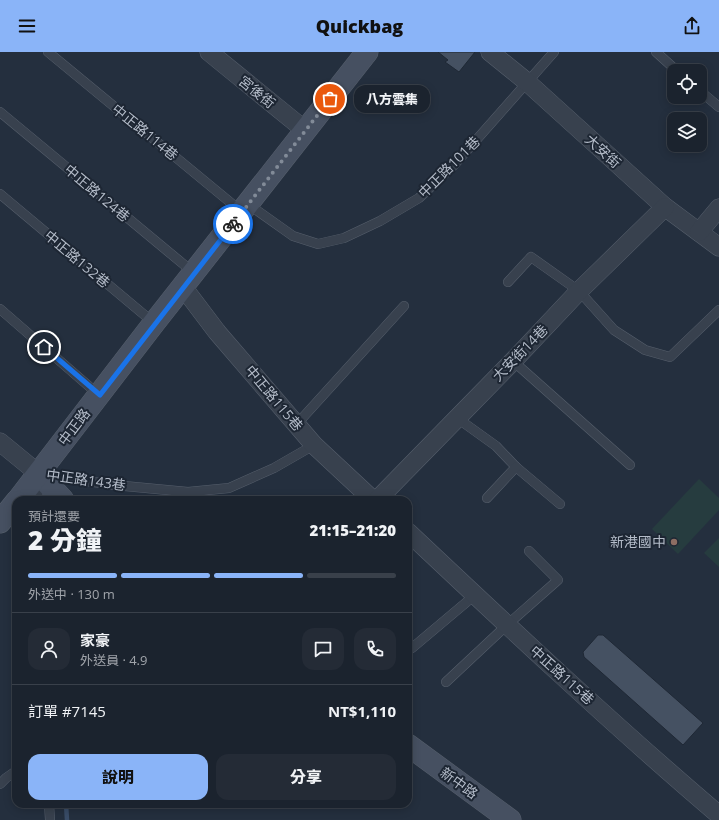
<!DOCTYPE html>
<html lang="zh-TW">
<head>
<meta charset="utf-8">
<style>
  body { margin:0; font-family:"Open Sans","Noto Sans TC",sans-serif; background:#242b36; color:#f1f3f6; height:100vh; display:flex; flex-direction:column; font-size:15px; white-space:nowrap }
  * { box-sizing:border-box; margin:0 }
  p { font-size:13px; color:#a0a4aa }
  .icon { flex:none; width:22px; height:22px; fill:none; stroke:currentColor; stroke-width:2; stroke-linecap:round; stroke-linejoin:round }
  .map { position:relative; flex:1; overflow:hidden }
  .drawer { position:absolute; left:12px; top:444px; width:400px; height:312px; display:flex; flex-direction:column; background:#1b232e; border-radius:12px; box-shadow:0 2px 10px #0003,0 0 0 1px #39404a }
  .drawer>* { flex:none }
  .controls { position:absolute; left:667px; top:12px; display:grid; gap:8px }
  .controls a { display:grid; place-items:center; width:40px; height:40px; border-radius:8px; background:#1b232e; box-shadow:0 2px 10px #0003,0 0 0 1px #39404a; font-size:20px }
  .pin { position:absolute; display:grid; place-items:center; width:34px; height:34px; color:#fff; margin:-17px; border:2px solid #fff; border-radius:50%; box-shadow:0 1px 4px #0007 }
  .courier { position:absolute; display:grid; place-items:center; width:40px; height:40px; margin:-20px; border:3px solid #1a73e8; border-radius:50%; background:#fff; color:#222; box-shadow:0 1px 5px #0007 }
  .bubble { position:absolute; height:28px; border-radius:12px; background:#1b232e; box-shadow:0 2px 10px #0003,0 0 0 1px #39404a; font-size:13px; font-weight:800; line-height:28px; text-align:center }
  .overview em { font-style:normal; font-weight:800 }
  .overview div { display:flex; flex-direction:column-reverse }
  .overview { display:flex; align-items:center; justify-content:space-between; height:68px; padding:0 16px }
  h1 { font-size:26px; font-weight:800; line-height:30px }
  .bar { display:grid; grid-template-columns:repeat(4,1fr); gap:6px 4px; align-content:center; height:48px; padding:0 16px }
  .bar i { height:5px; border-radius:3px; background:#39404a }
  .bar .current { background:#8ab4f8 }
  .bar p { grid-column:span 4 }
  .line { display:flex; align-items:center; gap:10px; padding:0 16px; border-top:1px solid #39404a }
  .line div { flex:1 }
  .round { display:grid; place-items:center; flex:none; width:42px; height:42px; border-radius:12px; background:#242b36 }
  .action { display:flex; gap:8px; margin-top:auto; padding:8px 16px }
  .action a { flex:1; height:46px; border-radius:12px; background:#8ab4f8; color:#111; font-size:16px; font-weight:800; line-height:46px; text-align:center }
  .action a+a { background:#242b36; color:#f1f3f6 }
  header { display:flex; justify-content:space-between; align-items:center; height:52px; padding:0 16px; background:#8ab4f8; color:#111; font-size:18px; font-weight:800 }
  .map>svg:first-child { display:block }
  .green { fill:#263c3f }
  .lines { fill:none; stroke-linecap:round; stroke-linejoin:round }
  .stream { stroke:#394c67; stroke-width:4.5 }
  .building { fill:#455162; stroke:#1f2835 }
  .lane-casing { stroke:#565f6c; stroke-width:10 }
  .street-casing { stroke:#565f6c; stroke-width:19 }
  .secondary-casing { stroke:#565f6c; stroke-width:23 }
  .lane { stroke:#38414e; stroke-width:9 }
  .street { stroke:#38414e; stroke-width:18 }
  .secondary { stroke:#465061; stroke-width:22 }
  .done { stroke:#828b98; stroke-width:4; stroke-dasharray:0 7.2 }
  .route { stroke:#1a73e8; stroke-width:5 }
  .education-dot { fill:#8d6e63; stroke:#1d2633; stroke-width:1.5 }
  .labels { text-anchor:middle; stroke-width:4; stroke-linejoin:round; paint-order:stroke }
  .street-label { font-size:14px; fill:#b4bcc9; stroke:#1d2633 }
  .poi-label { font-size:14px; fill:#b4bcc9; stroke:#1d2633; text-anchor:end }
</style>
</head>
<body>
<header><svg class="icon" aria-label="menu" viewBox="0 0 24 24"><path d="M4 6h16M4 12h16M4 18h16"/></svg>Quickbag<svg class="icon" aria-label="share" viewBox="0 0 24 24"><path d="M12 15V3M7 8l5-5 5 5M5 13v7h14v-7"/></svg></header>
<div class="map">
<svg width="719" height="768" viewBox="0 0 719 768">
  <rect width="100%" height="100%" fill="#242f3e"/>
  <!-- green -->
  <g class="green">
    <path d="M699 427 719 446V458L678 502 652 477Z"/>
    <path d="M719 486V515L704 501Z"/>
  </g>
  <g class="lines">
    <!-- stream -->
    <path class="stream" d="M66 752 67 768"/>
  </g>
  <!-- building -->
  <g class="building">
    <path d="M438 0H475L459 20 445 10 448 8Z"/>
    <path d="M598 583H603L703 671 683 693 584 605 583 600Z"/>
  </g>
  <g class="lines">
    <!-- lane casing -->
    <g class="lane-casing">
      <g id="lane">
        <path d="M48 0 242 160"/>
        <path d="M656 0 677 19"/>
        <path d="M700 39 719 55"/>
        <path d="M0 60 194 221"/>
        <path d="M0 142 154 271"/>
        <path d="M248 152 293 184 318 192 344 186 380 169 419 146 455 112 554 0"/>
        <path d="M508 230 531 205 579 239 614 278 645 298 670 305 719 258"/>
        <path d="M0 257 99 343"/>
        <path d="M513 309 630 413"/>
        <path d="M457 366 496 394 516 415 560 452"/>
        <path d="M296 373 404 254"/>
        <path d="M45 423 114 433 188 440 229 436 274 416 314 393"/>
        <path d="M487 446 516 415"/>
        <path d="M38 448V429"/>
        <path d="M412 596 475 543"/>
        <path d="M446 630 507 573 558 528 529 499"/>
        <path d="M0 732 6 726 16 719"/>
        <path d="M49 752 50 768"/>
      </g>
    </g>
    <!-- street casing -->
    <g class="street-casing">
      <g id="street">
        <path d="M209 0 306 79"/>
        <path d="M490 0 527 30 665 155 719 195"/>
        <path d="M699 180 719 156"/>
        <path d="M183 235 217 280 314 393 373 448"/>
        <path d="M0 390 39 422"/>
        <path d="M377 448 513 309 579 239 665 155"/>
        <path d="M408 480C510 576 612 672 719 763"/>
      </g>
    </g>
    <!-- secondary casing -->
    <g class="secondary-casing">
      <g id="secondary">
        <path d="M39 422 63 448"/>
        <path d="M18 448 154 271 367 0"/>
        <path d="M0 470 16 450"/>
        <path d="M408 693 510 768"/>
      </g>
    </g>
    <!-- lane -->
    <use href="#lane" class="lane"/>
    <!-- street -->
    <use href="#street" class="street"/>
    <!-- secondary -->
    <use href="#secondary" class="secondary"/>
  </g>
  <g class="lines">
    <!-- done -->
    <path class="done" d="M233 172 330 47"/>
    <!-- route -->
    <path class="route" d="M44 295 100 343 233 172"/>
  </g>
  <!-- markers -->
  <circle class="education-dot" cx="674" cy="490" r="4"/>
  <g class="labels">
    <!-- street labels -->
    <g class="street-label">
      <text transform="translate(257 40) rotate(39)" y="5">宮後街</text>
      <text transform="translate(145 80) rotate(39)" y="5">中正路114巷</text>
      <text transform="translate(603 99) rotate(42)" y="5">大安街</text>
      <text transform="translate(449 115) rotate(-45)" y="5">中正路101巷</text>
      <text transform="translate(97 141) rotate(40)" y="5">中正路124巷</text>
      <text transform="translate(77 207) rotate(40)" y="5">中正路132巷</text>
      <text transform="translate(520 301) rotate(-46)" y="5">大安街14巷</text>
      <text transform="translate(274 346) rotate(50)" y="5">中正路115巷</text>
      <text transform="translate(74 375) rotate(-53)" y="5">中正路</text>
      <text transform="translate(86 428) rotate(8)" y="5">中正路143巷</text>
      <text transform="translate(562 623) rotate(42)" y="5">中正路115巷</text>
      <text transform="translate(459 731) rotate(36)" y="5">新中路</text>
    </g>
    <!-- poi labels -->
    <g class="poi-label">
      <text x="666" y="495">新港國中</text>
    </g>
  </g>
</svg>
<div class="controls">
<a><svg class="icon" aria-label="locate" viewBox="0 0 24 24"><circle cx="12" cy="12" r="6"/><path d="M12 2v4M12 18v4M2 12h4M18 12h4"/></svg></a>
<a><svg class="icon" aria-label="layers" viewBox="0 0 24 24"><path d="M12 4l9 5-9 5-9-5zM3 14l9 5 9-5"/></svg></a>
</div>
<div class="pin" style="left:330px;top:47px;background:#ea580c"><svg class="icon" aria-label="bag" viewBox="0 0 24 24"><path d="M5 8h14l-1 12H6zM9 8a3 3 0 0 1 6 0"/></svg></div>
<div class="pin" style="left:44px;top:295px;background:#1f2937"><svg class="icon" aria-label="home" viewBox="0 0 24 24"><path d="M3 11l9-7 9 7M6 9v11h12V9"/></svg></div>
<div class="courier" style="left:233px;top:172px"><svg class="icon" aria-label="bike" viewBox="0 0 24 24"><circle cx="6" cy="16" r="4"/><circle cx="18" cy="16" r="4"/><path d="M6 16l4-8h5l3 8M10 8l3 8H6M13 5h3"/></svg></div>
<div class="bubble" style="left:354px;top:33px;width:76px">八方雲集</div>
<section class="drawer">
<div class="overview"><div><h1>2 分鐘</h1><p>預計還要</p></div><em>21:15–21:20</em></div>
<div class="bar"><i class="current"></i><i class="current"></i><i class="current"></i><i></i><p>外送中 · 130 m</p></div>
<div class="line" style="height:72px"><a class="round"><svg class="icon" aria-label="person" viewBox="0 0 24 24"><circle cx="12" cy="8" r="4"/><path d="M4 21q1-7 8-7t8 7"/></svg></a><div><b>家豪</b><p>外送員 · 4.9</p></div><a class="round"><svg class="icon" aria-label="chat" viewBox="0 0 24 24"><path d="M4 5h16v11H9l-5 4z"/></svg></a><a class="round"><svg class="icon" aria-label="phone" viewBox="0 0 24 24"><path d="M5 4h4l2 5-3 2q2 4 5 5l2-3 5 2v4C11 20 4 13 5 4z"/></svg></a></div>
<div class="line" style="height:52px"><div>訂單 #7145</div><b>NT$1,110</b></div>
<div class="action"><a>說明</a><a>分享</a></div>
</section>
</div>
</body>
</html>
